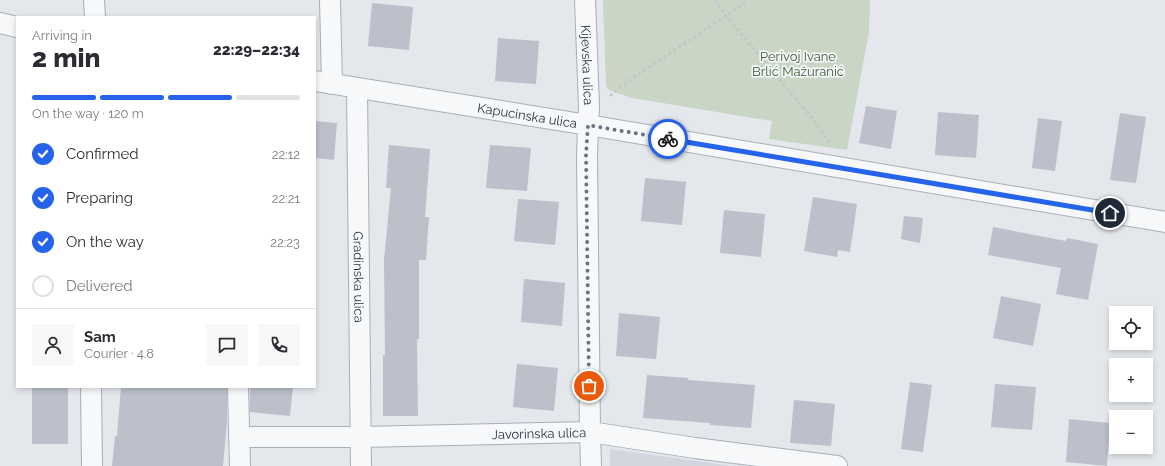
<!DOCTYPE html>
<html lang="en">
<head>
<meta charset="utf-8">
<style>
  body { margin:0; font-family:Raleway,sans-serif; background:#f7f7f7; color:#2b2b33; height:100vh; display:flex; flex-direction:column; font-size:15px; white-space:nowrap }
  * { box-sizing:border-box; margin:0 }
  p { font-size:13px; color:#7c7c81 }
  .icon { flex:none; width:22px; height:22px; fill:none; stroke:currentColor; stroke-width:2; stroke-linecap:round; stroke-linejoin:round }
  .map { position:relative; flex:1; overflow:hidden }
  .panel { position:absolute; left:16px; top:16px; width:300px; height:372px; display:flex; flex-direction:column; background:#fff; border-radius:0px; box-shadow:0 2px 6px #0003 }
  .panel>* { flex:none }
  .controls { position:absolute; left:1109px; top:306px; display:grid; gap:8px }
  .controls a { display:grid; place-items:center; width:44px; height:44px; border-radius:0px; background:#fff; box-shadow:0 2px 6px #0003; font-size:20px }
  .pin { position:absolute; display:grid; place-items:center; width:34px; height:34px; color:#fff; margin:-17px; border:2px solid #fff; border-radius:50%; box-shadow:0 1px 4px #0007 }
  .courier { position:absolute; display:grid; place-items:center; width:40px; height:40px; margin:-20px; border:3px solid #2563eb; border-radius:50%; background:#fff; color:#222; box-shadow:0 1px 5px #0007 }
  .summary em { font-style:normal; font-weight:800 }
  .summary div { display:flex; flex-direction:column-reverse }
  .summary { display:flex; align-items:center; justify-content:space-between; height:68px; padding:0 16px }
  h1 { font-size:26px; font-weight:800; line-height:30px }
  .bar { display:grid; grid-template-columns:repeat(4,1fr); gap:6px 4px; align-content:center; height:48px; padding:0 16px }
  .bar i { height:5px; border-radius:3px; background:#e1e1e2 }
  .bar .active { background:#2563eb }
  .bar p { grid-column:span 4 }
  .line { display:flex; align-items:center; gap:10px; padding:0 16px; border-top:1px solid #e1e1e2 }
  .line div { flex:1 }
  .round { display:grid; place-items:center; flex:none; width:42px; height:42px; border-radius:0px; background:#f7f7f7 }
  ol { padding:0 16px; list-style:none }
  li { display:flex; align-items:center; gap:12px; height:44px }
  li p { margin-inline-start:auto }
  li .icon { padding:4px; border-radius:50%; background:#2563eb; color:#fff; stroke-width:4 }
  li:last-child { color:#7c7c81 }
  li i { width:22px; height:22px; border:2px solid #e1e1e2; border-radius:50% }
  .map>svg:first-child { display:block }
  .built { fill:#d2d6de }
  .green { fill:#c9d6c5 }
  .building { fill:#bbc0ca }
  .lines { fill:none; stroke-linecap:round; stroke-linejoin:round }
  .street-casing { stroke:#a9aeb7; stroke-width:22 }
  .path { stroke:#c2c5cb; stroke-width:2.5; stroke-dasharray:3 3; stroke-linecap:butt }
  .street { stroke:#f7f8fa; stroke-width:20 }
  .done { stroke:#6c737f; stroke-width:4; stroke-dasharray:0 7.2 }
  .route { stroke:#2563eb; stroke-width:5 }
  .labels { text-anchor:middle; stroke-width:3.5; stroke-linejoin:round; paint-order:stroke }
  .park-label { font-size:13px; fill:#3f6138; stroke:#f4f6f9 }
  .street-label { font-size:13px; fill:#2b3445; stroke:#f4f6f9 }
</style>
</head>
<body>
<div class="map">
<svg width="1165" height="466" viewBox="0 0 1165 466">
  <rect width="100%" height="100%" fill="#e4e7ec"/>
  <!-- built -->
  <path class="built" d="M610 449 733 466H610Z"/>
  <!-- green -->
  <path class="green" d="M603 0H870L869 32 847 150 769 139 772 121 632 98 609 90 606 86Z"/>
  <!-- building -->
  <g class="building">
    <path d="M372 3 413 7 409 50 368 46Z"/>
    <path d="M498 38 539 41 536 84 495 81Z"/>
    <path d="M866 106 897 111 891 149 859 143Z"/>
    <path d="M938 112 979 115 976 158 935 155Z"/>
    <path d="M1120 113 1146 117 1136 183 1110 180Z"/>
    <path d="M1038 118 1062 121 1055 171 1032 168Z"/>
    <path d="M315 121 337 123 334 160 315 158Z"/>
    <path d="M389 145 430 149 425 217H429L426 260H419V339H417L418 416H383V355H385L384 260 391 188H386Z"/>
    <path d="M490 145 531 148 527 191 486 188Z"/>
    <path d="M645 178 686 182 682 225 641 221Z"/>
    <path d="M813 197 857 204 850 252 838 250 837 257 804 251Z"/>
    <path d="M518 199 559 202 555 245 514 241Z"/>
    <path d="M724 210 765 214 761 257 720 253Z"/>
    <path d="M904 216 923 218 920 243 901 239Z"/>
    <path d="M993 227 1066 241 1067 238 1098 244 1088 300 1056 294 1061 268 988 255Z"/>
    <path d="M524 279 565 283 562 326 521 322Z"/>
    <path d="M1001 296 1041 304 1033 346 993 338Z"/>
    <path d="M619 313 660 317 656 359 616 356Z"/>
    <path d="M517 364 558 368 554 411 513 407Z"/>
    <path d="M647 375 688 378V380L755 385 751 428 710 425V423L643 418Z"/>
    <path d="M910 382 932 385 923 452 901 449Z"/>
    <path d="M995 384 1036 387 1032 430 991 427Z"/>
    <rect x="32" y="387" width="36" height="57"/>
    <path d="M121 387H227V422L223 466H112L115 436H117Z"/>
    <path d="M250 387H293L290 416 250 412Z"/>
    <path d="M794 400 835 404 831 446 790 443Z"/>
    <path d="M1069 419 1110 423 1107 466 1066 462Z"/>
  </g>
  <g class="lines">
    <!-- street casing -->
    <g class="street-casing">
      <g id="street">
        <path d="M94 0 95 17"/>
        <path d="M330 0 332 84"/>
        <path id="s1" d="M585 0 589 106 587 155 590 432 591 466"/>
        <path d="M0 23 17 27"/>
        <path id="s2" d="M315 81 588 125 1165 222"/>
        <path id="s3" d="M357 88 361 466"/>
        <path d="M91 387 92 466"/>
        <path d="M238 387 240 466"/>
        <path id="s4" d="M239 437H360L590 432 695 448 837 466"/>
      </g>
    </g>
    <!-- path -->
    <g class="path">
      <path d="M715 0 726 16 812 118 830 143"/>
      <path d="M610 96 634 77 742 5 747 0"/>
    </g>
    <!-- street -->
    <use href="#street" class="street"/>
  </g>
  <g class="lines">
    <!-- done -->
    <path class="done" d="M589 386 586 155 588 125 668 139"/>
    <!-- route -->
    <path class="route" d="M668 139 1110 213"/>
  </g>
  <g class="labels">
    <!-- park labels -->
    <g class="park-label">
      <text x="798" y="61">Perivoj Ivane<tspan x="798" dy="15">Brlić Mažuranić</tspan></text>
    </g>
    <!-- street labels -->
    <g class="street-label">
      <text dy="5" stroke="none"><textPath href="#s1" startOffset="65">Kijevska ulica</textPath></text>
      <text dy="5" stroke="none"><textPath href="#s2" startOffset="215">Kapucinska ulica</textPath></text>
      <text dy="5" stroke="none"><textPath href="#s3" startOffset="189">Gradinska ulica</textPath></text>
      <text dy="5" stroke="none"><textPath href="#s4" startOffset="300">Javorinska ulica</textPath></text>
    </g>
  </g>
</svg>
<div class="controls">
<a><svg class="icon" aria-label="locate" viewBox="0 0 24 24"><circle cx="12" cy="12" r="6"/><path d="M12 2v4M12 18v4M2 12h4M18 12h4"/></svg></a>
<a>+</a>
<a>−</a>
</div>
<div class="pin" style="left:589px;top:386px;background:#ea580c"><svg class="icon" aria-label="bag" viewBox="0 0 24 24"><path d="M5 8h14l-1 12H6zM9 8a3 3 0 0 1 6 0"/></svg></div>
<div class="pin" style="left:1110px;top:213px;background:#1f2937"><svg class="icon" aria-label="home" viewBox="0 0 24 24"><path d="M3 11l9-7 9 7M6 9v11h12V9"/></svg></div>
<div class="courier" style="left:668px;top:139px"><svg class="icon" aria-label="bike" viewBox="0 0 24 24"><circle cx="6" cy="16" r="4"/><circle cx="18" cy="16" r="4"/><path d="M6 16l4-8h5l3 8M10 8l3 8H6M13 5h3"/></svg></div>
<section class="panel">
<div class="summary"><div><h1>2 min</h1><p>Arriving in</p></div><em>22:29–22:34</em></div>
<div class="bar"><i class="active"></i><i class="active"></i><i class="active"></i><i></i><p>On the way · 120 m</p></div>
<ol>
<li><svg class="icon" aria-label="check" viewBox="0 0 24 24"><path d="M5 12l5 5 9-10"/></svg>Confirmed<p>22:12</p></li>
<li><svg class="icon" aria-label="check" viewBox="0 0 24 24"><path d="M5 12l5 5 9-10"/></svg>Preparing<p>22:21</p></li>
<li><svg class="icon" aria-label="check" viewBox="0 0 24 24"><path d="M5 12l5 5 9-10"/></svg>On the way<p>22:23</p></li>
<li><i></i>Delivered</li>
</ol>
<div class="line" style="height:72px"><a class="round"><svg class="icon" aria-label="person" viewBox="0 0 24 24"><circle cx="12" cy="8" r="4"/><path d="M4 21q1-7 8-7t8 7"/></svg></a><div><b>Sam</b><p>Courier · 4.8</p></div><a class="round"><svg class="icon" aria-label="chat" viewBox="0 0 24 24"><path d="M4 5h16v11H9l-5 4z"/></svg></a><a class="round"><svg class="icon" aria-label="phone" viewBox="0 0 24 24"><path d="M5 4h4l2 5-3 2q2 4 5 5l2-3 5 2v4C11 20 4 13 5 4z"/></svg></a></div>
</section>
</div>
</body>
</html>
